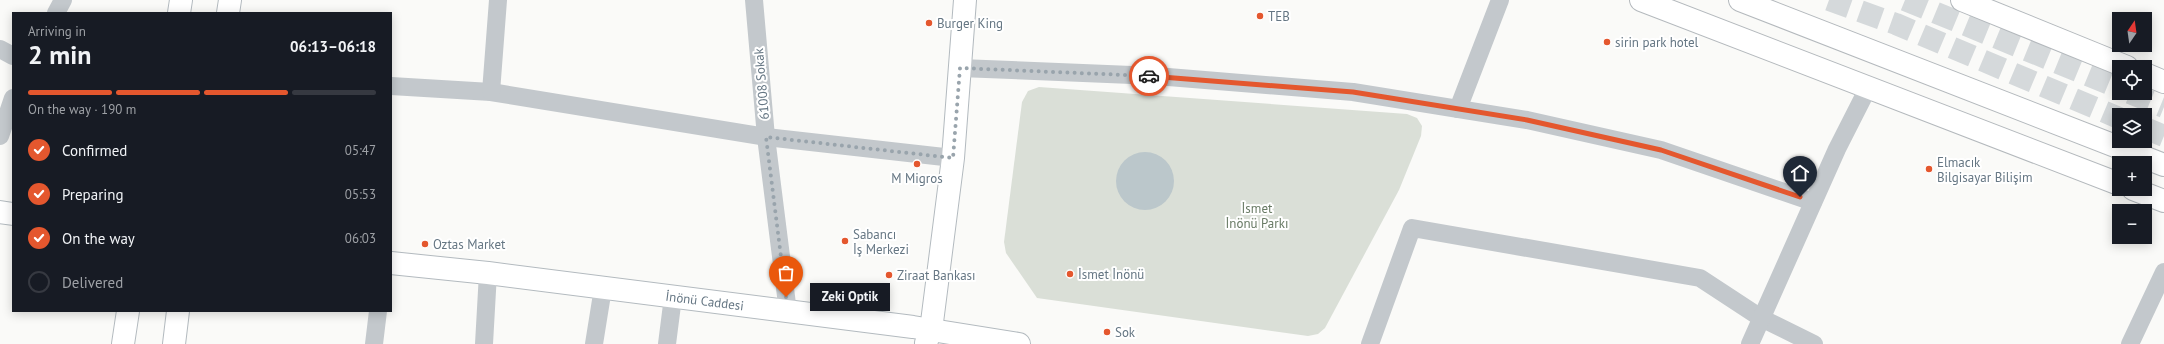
<!DOCTYPE html>
<html lang="en">
<head>
<meta charset="utf-8">
<style>
  body { margin:0; font-family:"PT Sans",sans-serif; background:#20242c; color:#f1f3f6; height:100vh; display:flex; flex-direction:column; font-size:15px; white-space:nowrap }
  * { box-sizing:border-box; margin:0 }
  p { font-size:13px; color:#9ea1a6 }
  .icon { flex:none; width:22px; height:22px; fill:none; stroke:currentColor; stroke-width:2; stroke-linecap:round; stroke-linejoin:round }
  .map { position:relative; flex:1; overflow:hidden }
  .details { position:absolute; left:12px; top:12px; width:380px; height:300px; display:flex; flex-direction:column; background:#171b24; border-radius:0px; box-shadow:0 2px 10px #0003 }
  .details>* { flex:none }
  .needle { width:26px; rotate:13deg }
  .buttons { position:absolute; left:2112px; top:12px; display:grid; gap:8px }
  .buttons a { display:grid; place-items:center; width:40px; height:40px; border-radius:0px; background:#171b24; box-shadow:0 2px 10px #0003; font-size:20px }
  .pin { position:absolute; display:grid; place-items:center; width:34px; height:34px; color:#fff; margin:-41px -17px; border-radius:50% 50% 50% 0; rotate:-45deg; box-shadow:0 0 4px #0007 }
  .pin .icon { rotate:45deg }
  .courier { position:absolute; display:grid; place-items:center; width:40px; height:40px; margin:-20px; border:3px solid #e4572e; border-radius:50%; background:#fff; color:#222; box-shadow:0 1px 5px #0007 }
  .bubble { position:absolute; height:28px; border-radius:0px; background:#171b24; box-shadow:0 2px 10px #0003; font-size:13px; font-weight:700; line-height:28px; text-align:center }
  .summary em { font-style:normal; font-weight:700 }
  .summary div { display:flex; flex-direction:column-reverse }
  .summary { display:flex; align-items:center; justify-content:space-between; height:68px; padding:0 16px }
  h1 { font-size:26px; font-weight:700; line-height:30px }
  .bar { display:grid; grid-template-columns:repeat(4,1fr); gap:6px 4px; align-content:center; height:48px; padding:0 16px }
  .bar i { height:5px; border-radius:3px; background:#363941 }
  .bar .on { background:#e4572e }
  .bar p { grid-column:span 4 }
  ol { padding:0 16px; list-style:none }
  li { display:flex; align-items:center; gap:12px; height:44px }
  li p { margin-inline-start:auto }
  li .icon { padding:4px; border-radius:50%; background:#e4572e; color:#fff; stroke-width:4 }
  li:last-child { color:#9ea1a6 }
  li i { width:22px; height:22px; border:2px solid #363941; border-radius:50% }
  .map>svg:first-child { display:block }
  .green { fill:#dadfd7 }
  .water { fill:#bbc7cb }
  .lines { fill:none; stroke-linecap:round; stroke-linejoin:round }
  .highway-tunnel { stroke:#d5d9db; stroke-width:22; stroke-dasharray:22 11; stroke-linecap:butt }
  .secondary-casing { stroke:#b3babf; stroke-width:24 }
  .highway-casing { stroke:#b4b9bd; stroke-width:24 }
  .street { stroke:#c3c8cc; stroke-width:18 }
  .secondary { stroke:#fff; stroke-width:22 }
  .highway { stroke:#fff; stroke-width:22 }
  .done { stroke:#99a4ac; stroke-width:4; stroke-dasharray:0 7.2 }
  .route { stroke:#e4572e; stroke-width:5 }
  .poi-dot { fill:#e4572e; stroke:#fff; stroke-width:1.5 }
  .labels { text-anchor:middle; stroke-width:4; stroke-linejoin:round; paint-order:stroke }
  .poi-label { font-size:13px; fill:#657683; stroke:#fff; text-anchor:start }
  .street-label { font-size:13px; fill:#657683; stroke:#fff }
  .park-label { font-size:13px; fill:#687a64; stroke:#fff }
</style>
</head>
<body>
<div class="map">
<svg width="2164" height="344" viewBox="0 0 2164 344">
  <rect width="100%" height="100%" fill="#fafaf8"/>
  <!-- green -->
  <path class="green" d="M1039 87 1407 114 1417 118 1422 126 1421 136 1399 190 1325 328 1318 334 1308 336 1037 298 1006 253 1004 242 1022 102 1028 91Z"/>
  <!-- water -->
  <circle class="water" cx="1145" cy="181" r="29"/>
  <g class="lines">
    <!-- highway-tunnel -->
    <g class="highway-tunnel">
      <path d="M1829 0 1896 24 2119 118"/>
      <path d="M1905 0 2119 88"/>
      <path d="M2130 93 2164 107"/>
      <path d="M2145 128 2164 136"/>
    </g>
    <!-- secondary casing -->
    <g class="secondary-casing">
      <g id="secondary">
        <path d="M179 13 181 0"/>
        <path d="M228 13 230 0"/>
        <path d="M0 212 13 214"/>
        <path id="s1" d="M391 263 488 273 913 327 1019 344"/>
        <path d="M926 343 931 330 953 158 965 0"/>
        <path d="M123 344 128 311"/>
        <path d="M174 344 178 311"/>
      </g>
    </g>
    <!-- highway casing -->
    <g class="highway-casing">
      <g id="highway">
        <path d="M1641 0 2119 184"/>
        <path d="M1740 0 2164 165"/>
        <path d="M1962 0 2127 67"/>
        <path d="M2145 74 2164 82"/>
        <path d="M2133 189 2164 201"/>
      </g>
    </g>
    <!-- street -->
    <g class="street">
      <path d="M754 0 766 137 788 312"/>
      <path d="M56 13 63 0"/>
      <path d="M0 49 13 56"/>
      <path d="M960 68 1156 76 1353 92 1527 120 1661 150 1813 202"/>
      <path d="M391 86 491 92 766 137 953 158"/>
      <path d="M491 92 498 0"/>
      <path d="M1458 109 1500 0"/>
      <path d="M0 136 13 98"/>
      <path d="M374 344 378 311"/>
      <path d="M484 344 488 273"/>
      <path d="M594 344 603 288"/>
      <path d="M667 344 673 297"/>
      <path d="M1370 344 1412 228 1700 278 1761 318 1814 344"/>
      <path d="M1750 344 1837 149 1869 86"/>
      <path d="M2130 344 2164 272"/>
    </g>
    <!-- secondary -->
    <use href="#secondary" class="secondary"/>
    <!-- highway -->
    <use href="#highway" class="highway"/>
  </g>
  <g class="lines">
    <!-- done -->
    <path class="done" d="M786 297 766 137 953 158 960 68 1149 76"/>
    <!-- route -->
    <path class="route" d="M1149 76 1353 92 1527 120 1661 150 1800 197"/>
  </g>
  <!-- markers -->
  <g class="poi-dot">
    <circle cx="1260" cy="16" r="4"/>
    <circle cx="929" cy="23" r="4"/>
    <circle cx="1607" cy="42" r="4"/>
    <circle cx="917" cy="164" r="4"/>
    <circle cx="1929" cy="169" r="4"/>
    <circle cx="845" cy="241" r="4"/>
    <circle cx="425" cy="244" r="4"/>
    <circle cx="1070" cy="274" r="4"/>
    <circle cx="889" cy="275" r="4"/>
    <circle cx="1107" cy="332" r="4"/>
  </g>
  <g class="labels">
    <!-- poi labels -->
    <g class="poi-label">
      <text x="1268" y="21">TEB</text>
      <text x="937" y="28">Burger King</text>
      <text x="1615" y="47">sirin park hotel</text>
      <text x="1937" y="167">Elmacık<tspan x="1937" dy="15">Bilgisayar Bilişim</tspan></text>
      <text x="917" y="183" text-anchor="middle">M Migros</text>
      <text x="853" y="239">Sabancı<tspan x="853" dy="15">İş Merkezi</tspan></text>
      <text x="433" y="249">Oztas Market</text>
      <text x="1078" y="279">İsmet İnönü</text>
      <text x="897" y="280">Ziraat Bankası</text>
      <text x="1115" y="337">Sok</text>
    </g>
    <!-- street labels -->
    <g class="street-label">
      <text transform="translate(761 84) rotate(-95)" y="5">61008 Sokak</text>
      <text dy="5" stroke="none"><textPath href="#s1" startOffset="316">İnönü Caddesi</textPath></text>
    </g>
    <!-- park labels -->
    <g class="park-label">
      <text x="1257" y="213">İsmet<tspan x="1257" dy="15">İnönü Parkı</tspan></text>
    </g>
  </g>
</svg>
<div class="buttons">
<a><svg class="needle" viewBox="-14 -14 28 28"><path d="M0-13l5 13h-10z" fill="#e53935"/><path d="M0 13l5-13h-10z" fill="#9ea1a6"/></svg></a>
<a><svg class="icon" aria-label="locate" viewBox="0 0 24 24"><circle cx="12" cy="12" r="6"/><path d="M12 2v4M12 18v4M2 12h4M18 12h4"/></svg></a>
<a><svg class="icon" aria-label="layers" viewBox="0 0 24 24"><path d="M12 4l9 5-9 5-9-5zM3 14l9 5 9-5"/></svg></a>
<a>+</a>
<a>−</a>
</div>
<div class="pin" style="left:786px;top:297px;background:#ea580c"><svg class="icon" aria-label="bag" viewBox="0 0 24 24"><path d="M5 8h14l-1 12H6zM9 8a3 3 0 0 1 6 0"/></svg></div>
<div class="pin" style="left:1800px;top:197px;background:#1f2937"><svg class="icon" aria-label="home" viewBox="0 0 24 24"><path d="M3 11l9-7 9 7M6 9v11h12V9"/></svg></div>
<div class="courier" style="left:1149px;top:76px"><svg class="icon" aria-label="car" viewBox="0 0 24 24"><path d="M5 17H2v-5l4-1 3-4h7l3 4 3 1v5h-3M9 17h6M6 11h13"/><circle cx="7" cy="17" r="2"/><circle cx="17" cy="17" r="2"/></svg></div>
<div class="bubble" style="left:810px;top:283px;width:80px">Zeki Optik</div>
<section class="details">
<div class="summary"><div><h1>2 min</h1><p>Arriving in</p></div><em>06:13–06:18</em></div>
<div class="bar"><i class="on"></i><i class="on"></i><i class="on"></i><i></i><p>On the way · 190 m</p></div>
<ol>
<li><svg class="icon" aria-label="check" viewBox="0 0 24 24"><path d="M5 12l5 5 9-10"/></svg>Confirmed<p>05:47</p></li>
<li><svg class="icon" aria-label="check" viewBox="0 0 24 24"><path d="M5 12l5 5 9-10"/></svg>Preparing<p>05:53</p></li>
<li><svg class="icon" aria-label="check" viewBox="0 0 24 24"><path d="M5 12l5 5 9-10"/></svg>On the way<p>06:03</p></li>
<li><i></i>Delivered</li>
</ol>
</section>
</div>
</body>
</html>
